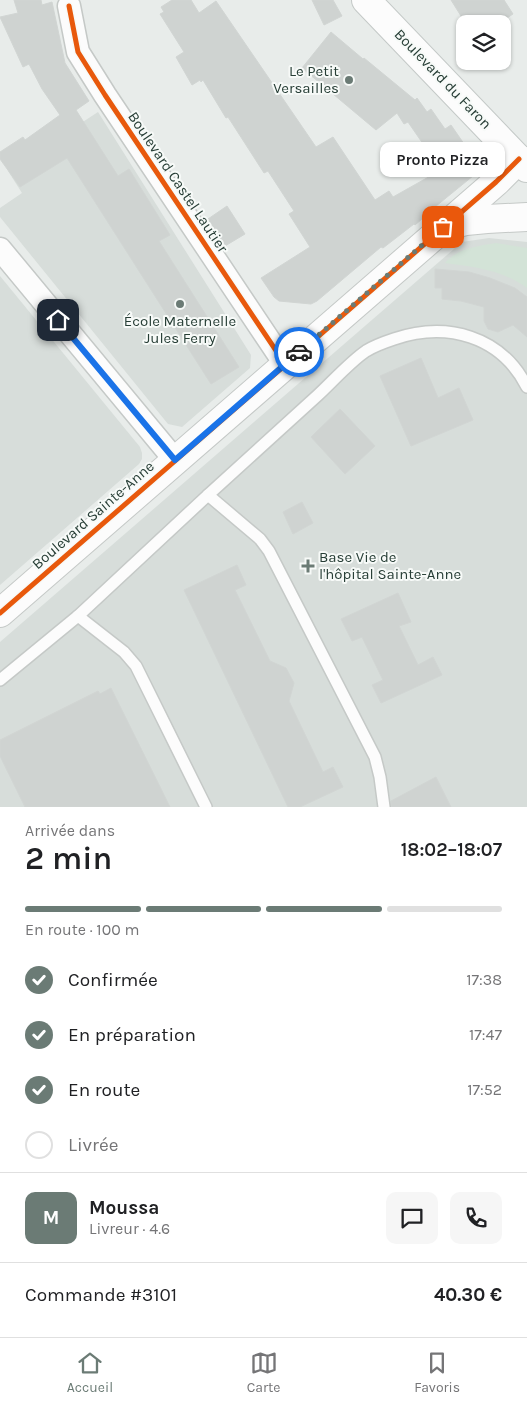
<!DOCTYPE html>
<html lang="fr">
<head>
<meta charset="utf-8">
<style>
  body { margin:0; font-family:Karla,sans-serif; background:#f6f6f6; color:#202124; height:100vh; display:flex; flex-direction:column; font-size:19px; white-space:nowrap }
  * { box-sizing:border-box; margin:0 }
  p { font-size:16px; color:#757577 }
  .icon { flex:none; width:28px; height:28px; fill:none; stroke:currentColor; stroke-width:2; stroke-linecap:round; stroke-linejoin:round }
  .map { position:relative; height:807px; overflow:hidden }
  .panel { display:flex; flex-direction:column; background:#fff; flex:1 }
  .panel>* { flex:none }
  .fabs { position:absolute; left:456px; top:15px; display:grid; gap:10px }
  .fabs a { display:grid; place-items:center; width:55px; height:55px; border-radius:10px; background:#fff; box-shadow:0 1px 4px #0004; font-size:25px }
  .pin { position:absolute; display:grid; place-items:center; width:42px; height:42px; color:#fff; margin:-21px; border-radius:10px; box-shadow:0 2px 8px #0006 }
  .courier { position:absolute; display:grid; place-items:center; width:50px; height:50px; margin:-25px; border:4px solid #1a73e8; border-radius:50%; background:#fff; color:#222; box-shadow:0 1px 6px #0007 }
  .bubble { position:absolute; height:35px; border-radius:10px; background:#fff; box-shadow:0 1px 4px #0004; font-size:16px; font-weight:600; line-height:35px; text-align:center }
  .overview em { font-style:normal; font-weight:600 }
  .overview div { display:flex; flex-direction:column-reverse }
  .overview { display:flex; align-items:center; justify-content:space-between; height:85px; padding:0 25px }
  h1 { font-size:32px; font-weight:600; line-height:38px }
  .bar { display:grid; grid-template-columns:repeat(4,1fr); gap:8px 5px; align-content:center; height:60px; padding:0 25px }
  .bar i { height:6px; border-radius:4px; background:#e0e0e0 }
  .bar .current { background:#6b7b75 }
  .bar p { grid-column:span 4 }
  .line { display:flex; align-items:center; gap:12px; padding:0 25px; border-top:1px solid #e0e0e0 }
  .line div { flex:1 }
  .round { display:grid; place-items:center; flex:none; width:52px; height:52px; border-radius:10px; background:#f6f6f6 }
  ol { padding:0 25px; list-style:none }
  li { display:flex; align-items:center; gap:15px; height:55px }
  li p { margin-inline-start:auto }
  li .icon { padding:5px; border-radius:50%; background:#6b7b75; color:#fff; stroke-width:4 }
  li:last-child { color:#757577 }
  li i { width:28px; height:28px; border:2px solid #e0e0e0; border-radius:50% }
  .tab-bar { display:flex; justify-content:space-around; align-items:center; height:70px; border-top:1px solid #e0e0e0; background:#fff; font-size:14px; color:#757577 }
  .tab-bar a { display:grid; justify-items:center; gap:2px }
  .tab-bar .current { color:#6b7b75 }
  .map>svg:first-child { display:block }
  .built { fill:#d7ddda }
  .green { fill:#d3e3d7 }
  .building { fill:#cfd3d1; stroke:#d1d5d3 }
  .lines { fill:none; stroke-linecap:round; stroke-linejoin:round }
  .service-casing { stroke:#c5c9c7; stroke-width:14 }
  .minor-casing { stroke:#c5c9c7; stroke-width:25 }
  .tertiary-casing { stroke:#c5c9c7; stroke-width:30 }
  .secondary-casing { stroke:#c4c9c7; stroke-width:30 }
  .service { stroke:#fcfcfc; stroke-width:11 }
  .minor { stroke:#fcfcfc; stroke-width:22 }
  .tertiary { stroke:#fcfcfc; stroke-width:28 }
  .secondary { stroke:#fcfcfc; stroke-width:28 }
  .cycleway-casing { stroke:#f7faf8; stroke-width:8 }
  .cycleway { stroke:#e8590c; stroke-width:5 }
  .done { stroke:#6b7b75; stroke-width:5; stroke-dasharray:0 9 }
  .route { stroke:#1a73e8; stroke-width:6 }
  .poi-dot { fill:#6b7b75; stroke:#f7faf8; stroke-width:2 }
  .labels { text-anchor:middle; stroke-width:4; stroke-linejoin:round; paint-order:stroke }
  .poi-label { font-size:15px; fill:#273e36; stroke:#f7faf8; text-anchor:end }
  .street-label { font-size:15px; fill:#273e36; stroke:#f7faf8 }
</style>
</head>
<body>
<div class="map">
<svg width="527" height="807" viewBox="0 0 527 807">
  <rect width="100%" height="100%" fill="#e8ecea"/>
  <!-- built -->
  <g class="built">
    <path d="M98 112 251 355 250 368 182 427 168 424 0 217V208L22 193 8 171Z"/>
    <path d="M489 238 527 242V807H0V642L462 242Z"/>
    <path d="M0 276 140 447 142 453V459L139 464 0 585Z"/>
  </g>
  <!-- green -->
  <path class="green" d="M496 243 527 248V288C503 270 474 267 445 263 458 248 478 246 496 243Z"/>
  <!-- building -->
  <g class="building">
    <path d="M14 0H41L42 5 52 2 65 63 89 101 76 110 118 176 129 169 170 235 159 241 239 367 211 384 67 158 20 187 0 159V152L23 137 25 140 60 115 42 89 29 64 23 67 0 17 18 13Z"/>
    <path d="M172 0H191L199 13 216 1 316 147 333 137 375 200 389 191 393 197 441 170 408 122 404 124 397 113 376 130 302 68 331 32 363 59 364 58 415 100 417 98 427 112 431 109 445 129 451 125 471 154 484 146 495 158 430 211V212L415 225 414 224 383 248 381 247 317 301 311 304 279 301 274 297 261 278 310 247 289 214 294 211 268 171 264 173 228 117 226 118 203 80 201 82 200 80 192 85 176 57 184 52 160 14 164 12 161 7Z"/>
    <path d="M312 0H333L342 16 324 25Z"/>
    <path d="M451 0H504L513 14 498 24H466Z"/>
    <path d="M227 206 245 234 225 246 208 219Z"/>
    <path d="M435 269 469 272 490 278 515 288 527 297V337L513 325 498 332 488 329 484 321V307L461 301 442 299V288H435Z"/>
    <path d="M421 358 438 398 459 388 473 420 411 446 380 376Z"/>
    <path d="M340 409 375 446 345 474 311 437Z"/>
    <path d="M302 502 313 523 293 534 283 512Z"/>
    <path d="M237 565 246 585 235 590 270 661 286 668 294 683 289 701 323 772 333 767 343 787 300 807H288L184 590Z"/>
    <path d="M398 593 411 622 399 626 418 665 433 657 442 675 381 703 372 685 383 680 362 637 352 641 341 619Z"/>
    <path d="M111 688 170 807H25L0 756V740L98 691 100 694Z"/>
    <path d="M436 777 451 807H391V801Z"/>
  </g>
  <g class="lines">
    <!-- service casing -->
    <g class="service-casing">
      <g id="service">
        <path d="M0 680 78 616"/>
        <path d="M206 807 136 666 124 652 78 616 208 495"/>
        <path d="M384 807 380 777 375 757 269 551 260 539 208 495C245 461 282 428 318 395 332 382 351 361 366 351 374 346 385 342 394 339 447 321 501 336 527 387"/>
      </g>
    </g>
    <!-- minor casing -->
    <g class="minor-casing">
      <g id="minor">
        <path d="M69 6 78 52 105 95 285 364"/>
        <path d="M0 249 175 460"/>
      </g>
    </g>
    <!-- tertiary casing -->
    <g class="tertiary-casing">
      <g id="tertiary">
        <path d="M447 226 466 221 487 219 527 217"/>
        <path d="M0 613 496 182 519 159"/>
      </g>
    </g>
    <!-- secondary casing -->
    <g class="secondary-casing">
      <path id="secondary" d="M366 0 527 168"/>
    </g>
    <!-- service -->
    <use href="#service" class="service"/>
    <!-- minor -->
    <use href="#minor" class="minor"/>
    <!-- tertiary -->
    <use href="#tertiary" class="tertiary"/>
    <!-- secondary -->
    <use href="#secondary" class="secondary"/>
    <!-- cycleway casing -->
    <g class="cycleway-casing">
      <g id="cycleway">
        <path d="M69 6 78 52 105 95 285 364"/>
        <path d="M0 613 496 182 519 159"/>
      </g>
    </g>
    <!-- cycleway -->
    <use href="#cycleway" class="cycleway"/>
  </g>
  <g class="lines">
    <!-- done -->
    <path class="done" d="M299 352 443 227"/>
    <!-- route -->
    <path class="route" d="M58 320 175 460 299 352"/>
  </g>
  <!-- markers -->
  <g class="poi-dot">
    <circle cx="349" cy="80" r="5"/>
    <circle cx="180" cy="304" r="5"/>
    <path d="M305.5 558.5h5v5h5v5h-5v5h-5v-5h-5v-5h5z"/>
  </g>
  <g class="labels">
    <!-- poi labels -->
    <g class="poi-label">
      <text x="339" y="76">Le Petit<tspan x="339" dy="17">Versailles</tspan></text>
      <text x="180" y="326" text-anchor="middle">École Maternelle<tspan x="180" dy="17">Jules Ferry</tspan></text>
      <text x="319" y="562" text-anchor="start">Base Vie de<tspan x="319" dy="17">l'hôpital Sainte-Anne</tspan></text>
    </g>
    <!-- street labels -->
    <g class="street-label">
      <text transform="translate(443 79) rotate(46)" y="5">Boulevard du Faron</text>
      <text transform="translate(178 182) rotate(56)" y="5">Boulevard Castel Lautier</text>
      <text transform="translate(93 515) rotate(-41)" y="5">Boulevard Sainte-Anne</text>
    </g>
  </g>
</svg>
<div class="fabs">
<a><svg class="icon" aria-label="layers" viewBox="0 0 24 24"><path d="M12 4l9 5-9 5-9-5zM3 14l9 5 9-5"/></svg></a>
</div>
<div class="pin" style="left:443px;top:227px;background:#ea580c"><svg class="icon" aria-label="bag" viewBox="0 0 24 24"><path d="M5 8h14l-1 12H6zM9 8a3 3 0 0 1 6 0"/></svg></div>
<div class="pin" style="left:58px;top:320px;background:#1f2937"><svg class="icon" aria-label="home" viewBox="0 0 24 24"><path d="M3 11l9-7 9 7M6 9v11h12V9"/></svg></div>
<div class="courier" style="left:299px;top:352px"><svg class="icon" aria-label="car" viewBox="0 0 24 24"><path d="M5 17H2v-5l4-1 3-4h7l3 4 3 1v5h-3M9 17h6M6 11h13"/><circle cx="7" cy="17" r="2"/><circle cx="17" cy="17" r="2"/></svg></div>
<div class="bubble" style="left:380px;top:142px;width:125px">Pronto Pizza</div>
</div>
<section class="panel">
<div class="overview"><div><h1>2 min</h1><p>Arrivée dans</p></div><em>18:02–18:07</em></div>
<div class="bar"><i class="current"></i><i class="current"></i><i class="current"></i><i></i><p>En route · 100 m</p></div>
<ol>
<li><svg class="icon" aria-label="check" viewBox="0 0 24 24"><path d="M5 12l5 5 9-10"/></svg>Confirmée<p>17:38</p></li>
<li><svg class="icon" aria-label="check" viewBox="0 0 24 24"><path d="M5 12l5 5 9-10"/></svg>En préparation<p>17:47</p></li>
<li><svg class="icon" aria-label="check" viewBox="0 0 24 24"><path d="M5 12l5 5 9-10"/></svg>En route<p>17:52</p></li>
<li><i></i>Livrée</li>
</ol>
<div class="line" style="height:90px"><b class="round" style="background:#6b7b75;color:#fff">M</b><div><b>Moussa</b><p>Livreur · 4.6</p></div><a class="round"><svg class="icon" aria-label="chat" viewBox="0 0 24 24"><path d="M4 5h16v11H9l-5 4z"/></svg></a><a class="round"><svg class="icon" aria-label="phone" viewBox="0 0 24 24"><path d="M5 4h4l2 5-3 2q2 4 5 5l2-3 5 2v4C11 20 4 13 5 4z"/></svg></a></div>
<div class="line" style="height:65px"><div>Commande #3101</div><b>40.30 €</b></div>
</section>
<nav class="tab-bar">
<a class="current"><svg class="icon" aria-label="home" viewBox="0 0 24 24"><path d="M3 11l9-7 9 7M6 9v11h12V9"/></svg>Accueil</a>
<a><svg class="icon" aria-label="map" viewBox="0 0 24 24"><path d="M3 6l6-2 6 2 6-2v14l-6 2-6-2-6 2zM9 4v14M15 6v14"/></svg>Carte</a>
<a><svg class="icon" aria-label="saved" viewBox="0 0 24 24"><path d="M7 4h10v16l-5-4-5 4z"/></svg>Favoris</a>
</nav>
</body>
</html>
